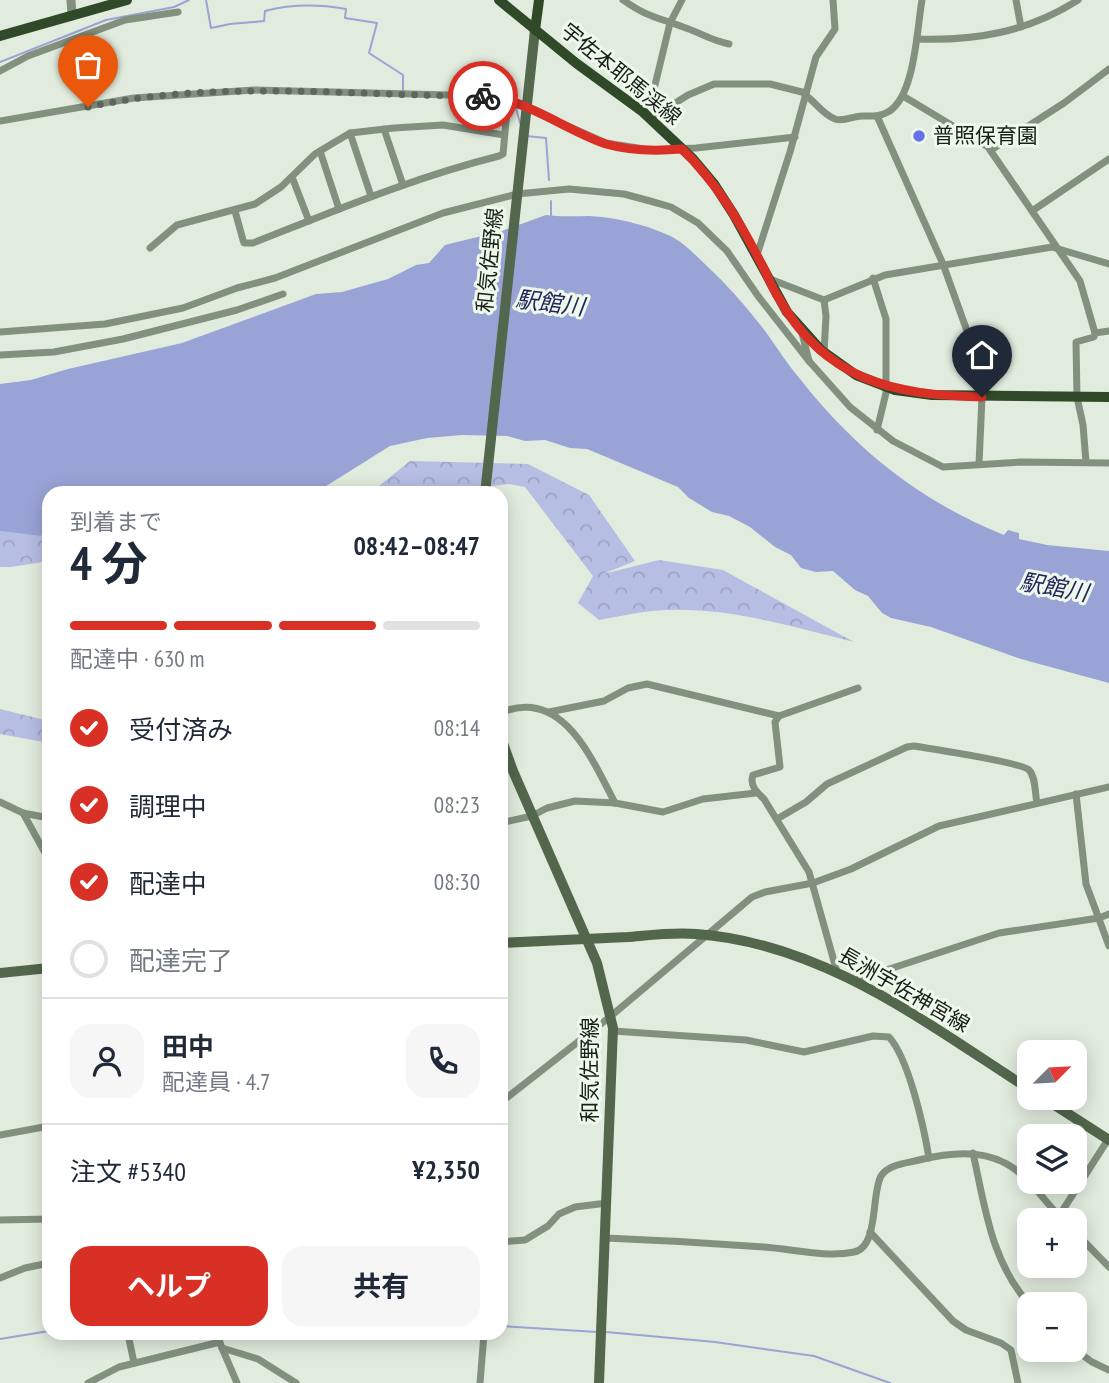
<!DOCTYPE html>
<html lang="ja">
<head>
<meta charset="utf-8">
<style>
  body { margin:0; font-family:"PT Sans Narrow","Noto Sans JP",sans-serif; background:#f6f6f7; color:#1f2937; height:100vh; display:flex; flex-direction:column; font-size:26px; white-space:nowrap }
  * { box-sizing:border-box; margin:0 }
  p { font-size:23px; color:#747a83 }
  .icon { flex:none; width:38px; height:38px; fill:none; stroke:currentColor; stroke-width:2; stroke-linecap:round; stroke-linejoin:round }
  .map { position:relative; flex:1; overflow:hidden }
  .sheet { position:absolute; left:42px; top:486px; width:466px; height:854px; display:flex; flex-direction:column; background:#fff; border-radius:21px; box-shadow:0 4px 18px #0003 }
  .sheet>* { flex:none }
  .needle { width:46px; rotate:66deg }
  .buttons { position:absolute; left:1017px; top:1040px; display:grid; gap:14px }
  .buttons a { display:grid; place-items:center; width:70px; height:70px; border-radius:14px; background:#fff; box-shadow:0 4px 18px #0003; font-size:35px }
  .pin { position:absolute; display:grid; place-items:center; width:60px; height:60px; color:#fff; margin:-72px -30px; border-radius:50% 50% 50% 0; rotate:-45deg; box-shadow:0 0 7px #0007 }
  .pin .icon { rotate:45deg }
  .courier { position:absolute; display:grid; place-items:center; width:70px; height:70px; margin:-35px; border:5px solid #d93025; border-radius:50%; background:#fff; color:#222; box-shadow:0 2px 9px #0007 }
  .summary em { font-style:normal; font-weight:700 }
  .summary div { display:flex; flex-direction:column-reverse }
  .summary { display:flex; align-items:center; justify-content:space-between; height:119px; padding:0 28px }
  h1 { font-size:46px; font-weight:700; line-height:52px }
  .bar { display:grid; grid-template-columns:repeat(4,1fr); gap:10px 7px; align-content:center; height:84px; padding:0 28px }
  .bar i { height:9px; border-radius:5px; background:#e0e1e3 }
  .bar .selected { background:#d93025 }
  .bar p { grid-column:span 4 }
  .line { display:flex; align-items:center; gap:18px; padding:0 28px; border-top:2px solid #e0e1e3 }
  .line div { flex:1 }
  .round { display:grid; place-items:center; flex:none; width:74px; height:74px; border-radius:21px; background:#f6f6f7 }
  ol { padding:0 28px; list-style:none }
  li { display:flex; align-items:center; gap:21px; height:77px }
  li p { margin-inline-start:auto }
  li .icon { padding:7px; border-radius:50%; background:#d93025; color:#fff; stroke-width:4 }
  li:last-child { color:#747a83 }
  li i { width:38px; height:38px; border:4px solid #e0e1e3; border-radius:50% }
  .button { display:flex; gap:14px; margin-top:auto; padding:14px 28px }
  .button a { flex:1; height:80px; border-radius:21px; background:#d93025; color:#fff; font-size:28px; font-weight:700; line-height:80px; text-align:center }
  .button a+a { background:#f6f6f7; color:#1f2937 }
  .map>svg:first-child { display:block }
  .forest { fill:url(#forest-crowns) }
  .water { fill:#9aa3d5 }
  .lines { fill:none; stroke-linecap:round; stroke-linejoin:round }
  .stream { stroke:#9aa3d5; stroke-width:2 }
  .minor { stroke:#82917e; stroke-width:7 }
  .tertiary { stroke:#82917e; stroke-width:9 }
  .secondary { stroke:#52674c; stroke-width:10 }
  .primary { stroke:#304a29; stroke-width:10 }
  .done { stroke:#60665e; stroke-width:7; stroke-dasharray:0 12.6 }
  .route { stroke:#d93025; stroke-width:9 }
  .poi-dot { fill:#6570e8; stroke:#eef9eb; stroke-width:2.5 }
  .labels { text-anchor:middle; stroke-width:6; stroke-linejoin:round; paint-order:stroke }
  .street-label { font-size:21px; fill:#1a1e19; stroke:#eef9eb }
  .poi-label { font-size:21px; fill:#1a1e19; stroke:#eef9eb; text-anchor:start }
  .water-label { font-size:23px; font-style:italic; fill:#212560; stroke:#eef9eb }
</style>
</head>
<body>
<div class="map">
<svg width="1109" height="1383" viewBox="0 0 1109 1383">
  <defs>
    <pattern id="forest-crowns" width="20" height="18" patternUnits="userSpaceOnUse" patternTransform="scale(1.75)"><rect width="20" height="18" fill="#b7bee4"/><path d="M2 6a3 3 0 1 1 6 0M12 15a3 3 0 1 1 6 0" fill="none" stroke="#9da3c3"/></pattern>
  </defs>
  <rect width="100%" height="100%" fill="#e1ecde"/>
  <!-- forest -->
  <g class="forest">
    <path d="M410 461 528 464 589 495 635 561 603 574 659 560 723 570 854 642C790 626 719 604 652 611 634 613 616 617 599 620L578 603 593 576 525 487 509 484 434 493 369 494Z"/>
    <path d="M0 531 49 537V561L11 567H0Z"/>
    <path d="M0 709 49 721V743L0 734Z"/>
  </g>
  <!-- water -->
  <path class="water" d="M546 215C560 217 574 216 589 216 614 217 643 224 666 234 683 241 695 255 708 267 726 284 743 303 758 322 772 339 782 357 796 374 853 447 917 500 1004 535L1008 530 1019 533V539L1047 545 1109 551V683L1021 659 931 627 891 618 882 613 868 596 855 590 833 571 816 572 801 568 791 555 775 547 750 527 729 516 712 512 689 498 678 487 587 449 570 448 545 440 525 441 507 436 462 435 427 438 390 446 315 493 49 494V534L40 536 0 531V384L31 380 68 369 182 343 316 294 342 292 388 279 416 265 429 263 445 245 502 231Z"/>
  <g class="lines">
    <!-- stream -->
    <g class="stream">
      <path d="M206 0 211 28 230 24 264 21 265 11C292 4 318 4 346 9L345 18 377 23 369 53 403 75V90"/>
      <path d="M0 62 106 20 174 7 189 0"/>
      <path d="M482 92 497 93 513 100"/>
      <path d="M516 108 520 123"/>
      <path d="M526 136 546 138 549 180"/>
      <path d="M551 201V218"/>
      <path d="M500 1326 597 1332"/>
      <path d="M606 1332 715 1342 814 1356 890 1383"/>
      <path d="M0 1339 49 1331"/>
    </g>
    <!-- minor -->
    <g class="minor">
      <path d="M623 0C647 17 657 17 683 27 699 32 712 41 729 44"/>
      <path d="M1016 0 1021 27"/>
      <path d="M917 39C976 41 1028 32 1078 0"/>
      <path d="M0 71 28 56 125 20 178 12"/>
      <path d="M805 95C816 102 822 114 835 119 844 122 853 116 862 116 871 116 879 117 888 112 915 97 917 28 922 0"/>
      <path d="M903 96 988 147 1080 281 1095 333 1094 337 1076 342 1077 397 1083 425 1086 462"/>
      <path d="M643 112 655 85 670 23 682 0"/>
      <path d="M877 116 943 264 976 356 982 397 979 464"/>
      <path d="M650 119 688 95 714 84H770L806 93"/>
      <path d="M0 121 134 98 254 90 489 96 527 108 606 143 650 150 696 148 795 137"/>
      <path d="M384 129 403 185"/>
      <path d="M350 133 371 196"/>
      <path d="M991 150 1064 103 1109 69"/>
      <path d="M320 151 339 209"/>
      <path d="M292 177 309 221"/>
      <path d="M235 211 243 240 244 243H253C334 211 415 177 499 156L503 154 508 100"/>
      <path d="M1032 211 1109 159"/>
      <path d="M150 248 177 225 255 204 281 187 315 154 350 133 394 128 443 125 504 135"/>
      <path d="M757 255 790 152 816 57 835 29 833 0"/>
      <path d="M873 278 886 319V393L877 430"/>
      <path d="M770 279 824 300 885 275 1052 247 1109 264"/>
      <path d="M824 300 826 316 824 353"/>
      <path d="M801 329 809 361 850 407 893 441 943 467 1021 462 1109 463"/>
      <path d="M0 332 105 324 183 308 237 288 275 278 443 213 517 194 569 189 624 194 650 201 671 207 698 223 727 251 758 296 809 361"/>
      <path d="M1095 333 1109 331"/>
      <path d="M0 355 54 352 123 339 237 310 283 294"/>
      <path d="M549 712 604 701 628 688 647 684 779 716"/>
      <path d="M500 713C562 686 592 759 615 803"/>
      <path d="M1076 794 1086 884 1109 946"/>
      <path d="M0 802 23 813 49 818"/>
      <path d="M23 813 49 860"/>
      <path d="M777 819 806 802 827 784 907 747 914 746C932 749 1021 762 1029 770 1036 777 1035 795 1037 803"/>
      <path d="M500 823 532 816 547 808 575 801 615 803 663 812 703 799 756 793"/>
      <path d="M837 972 809 872 764 799C758 793 749 786 753 775L780 767 775 722 779 716 858 688"/>
      <path d="M856 980 999 933 1099 918 1109 914"/>
      <path d="M613 1031 746 1040 804 1052 873 1036 889 1037C909 1059 924 1128 929 1158"/>
      <path d="M500 1103 611 1016 752 897 765 892 813 883 851 869 939 826 1109 787"/>
      <path d="M0 1135 49 1126"/>
      <path d="M973 1153C985 1207 991 1261 1029 1304"/>
      <path d="M1059 1216 1109 1138"/>
      <path d="M0 1220 49 1219"/>
      <path d="M1074 1231 1109 1267"/>
      <path d="M870 1232 953 1321 966 1330 1001 1343 1011 1350 1018 1383"/>
      <path d="M605 1238C658 1240 711 1243 764 1247 793 1249 826 1258 854 1252 879 1247 871 1194 881 1176 888 1164 908 1163 919 1160 956 1151 995 1148 1024 1177 1038 1190 1049 1206 1063 1220"/>
      <path d="M500 1242 525 1240 548 1226 559 1214 575 1207 607 1203"/>
      <path d="M0 1278 25 1268 49 1263"/>
      <path d="M128 1334 134 1363"/>
      <path d="M216 1334 237 1383"/>
      <path d="M222 1348 258 1359 296 1383"/>
      <path d="M1074 1349 1092 1362 1109 1370"/>
      <path d="M88 1383 119 1367 220 1342"/>
      <path d="M480 1383 484 1334"/>
    </g>
    <!-- tertiary -->
    <path class="tertiary" d="M71 0 72 16"/>
    <!-- secondary -->
    <g class="secondary">
      <path d="M485 494 535 30"/>
      <path d="M500 735 513 771 597 963 613 1028 599 1383"/>
      <path d="M500 943C543 941 585 939 628 937 651 935 674 932 696 934 823 943 926 1023 1029 1089"/>
      <path d="M0 973 49 968"/>
      <path d="M1042 1097 1109 1140"/>
    </g>
    <!-- primary -->
    <g class="primary">
      <path d="M499 0 576 63 643 112 693 159 714 184 734 215 787 312 821 350 856 375 895 390 932 395 1109 397"/>
      <path d="M535 30 539 0"/>
      <path d="M0 36 127 0"/>
    </g>
  </g>
  <g class="lines">
    <!-- done -->
    <path class="done" d="M88 107C217 79 352 96 483 96"/>
    <!-- route -->
    <path class="route" d="M483 96C521 96 569 132 606 144 630 151 658 151 682 149 716 182 740 222 761 263 767 274 771 286 778 297 825 381 894 395 982 397"/>
  </g>
  <!-- markers -->
  <circle class="poi-dot" cx="919" cy="136" r="7"/>
  <g class="labels">
    <!-- street labels -->
    <g class="street-label">
      <text transform="translate(621 74) rotate(39)" y="7">宇佐本耶馬渓線</text>
      <text transform="translate(490 260) rotate(-84)" y="7">和気佐野線</text>
      <text transform="translate(904 990) rotate(30)" y="7">長洲宇佐神宮線</text>
      <text transform="translate(590 1070) rotate(-90)" y="7">和気佐野線</text>
    </g>
    <!-- poi labels -->
    <g class="poi-label">
      <text x="933" y="143">普照保育園</text>
    </g>
    <!-- water labels -->
    <g class="water-label">
      <text transform="translate(550 303) rotate(7)" y="8">駅館川</text>
      <text transform="translate(1054 587) rotate(10)" y="8">駅館川</text>
    </g>
  </g>
</svg>
<div class="buttons">
<a><svg class="needle" viewBox="-14 -14 28 28"><path d="M0-13l5 13h-10z" fill="#e53935"/><path d="M0 13l5-13h-10z" fill="#747a83"/></svg></a>
<a><svg class="icon" aria-label="layers" viewBox="0 0 24 24"><path d="M12 4l9 5-9 5-9-5zM3 14l9 5 9-5"/></svg></a>
<a>+</a>
<a>−</a>
</div>
<div class="pin" style="left:88px;top:107px;background:#ea580c"><svg class="icon" aria-label="bag" viewBox="0 0 24 24"><path d="M5 8h14l-1 12H6zM9 8a3 3 0 0 1 6 0"/></svg></div>
<div class="pin" style="left:982px;top:397px;background:#1f2937"><svg class="icon" aria-label="home" viewBox="0 0 24 24"><path d="M3 11l9-7 9 7M6 9v11h12V9"/></svg></div>
<div class="courier" style="left:483px;top:96px"><svg class="icon" aria-label="bike" viewBox="0 0 24 24"><circle cx="6" cy="16" r="4"/><circle cx="18" cy="16" r="4"/><path d="M6 16l4-8h5l3 8M10 8l3 8H6M13 5h3"/></svg></div>
<section class="sheet">
<div class="summary"><div><h1>4 分</h1><p>到着まで</p></div><em>08:42–08:47</em></div>
<div class="bar"><i class="selected"></i><i class="selected"></i><i class="selected"></i><i></i><p>配達中 · 630 m</p></div>
<ol>
<li><svg class="icon" aria-label="check" viewBox="0 0 24 24"><path d="M5 12l5 5 9-10"/></svg>受付済み<p>08:14</p></li>
<li><svg class="icon" aria-label="check" viewBox="0 0 24 24"><path d="M5 12l5 5 9-10"/></svg>調理中<p>08:23</p></li>
<li><svg class="icon" aria-label="check" viewBox="0 0 24 24"><path d="M5 12l5 5 9-10"/></svg>配達中<p>08:30</p></li>
<li><i></i>配達完了</li>
</ol>
<div class="line" style="height:126px"><a class="round"><svg class="icon" aria-label="person" viewBox="0 0 24 24"><circle cx="12" cy="8" r="4"/><path d="M4 21q1-7 8-7t8 7"/></svg></a><div><b>田中</b><p>配達員 · 4.7</p></div><a class="round"><svg class="icon" aria-label="phone" viewBox="0 0 24 24"><path d="M5 4h4l2 5-3 2q2 4 5 5l2-3 5 2v4C11 20 4 13 5 4z"/></svg></a></div>
<div class="line" style="height:91px"><div>注文 #5340</div><b>¥2,350</b></div>
<div class="button"><a>ヘルプ</a><a>共有</a></div>
</section>
</div>
</body>
</html>
